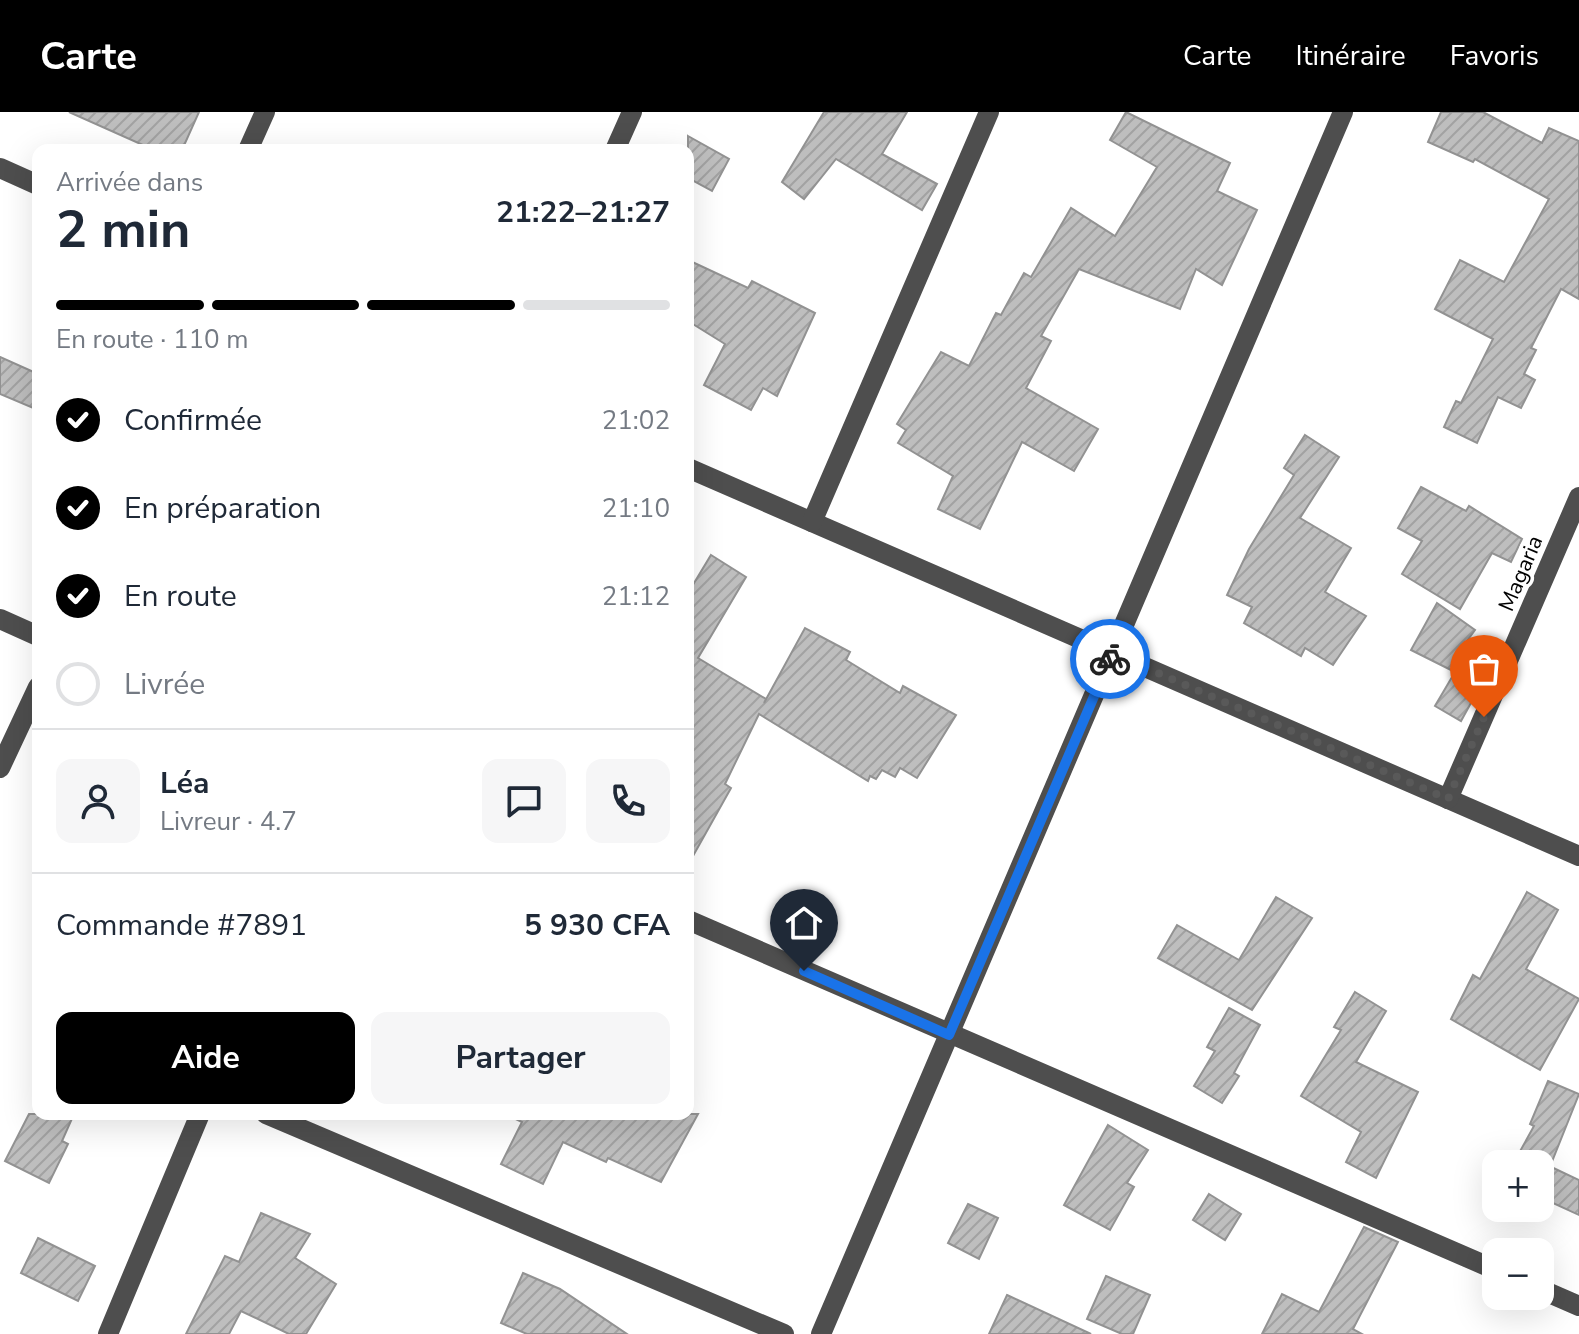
<!DOCTYPE html>
<html lang="fr">
<head>
<meta charset="utf-8">
<style>
  body { margin:0; font-family:"Nunito Sans",sans-serif; background:#f6f6f7; color:#1f2937; height:100vh; display:flex; flex-direction:column; font-size:30px; white-space:nowrap }
  * { box-sizing:border-box; margin:0 }
  p { font-size:26px; color:#747a83 }
  .icon { flex:none; width:44px; height:44px; fill:none; stroke:currentColor; stroke-width:2; stroke-linecap:round; stroke-linejoin:round }
  .map { position:relative; flex:1; overflow:hidden }
  .sheet { position:absolute; left:32px; top:32px; width:662px; height:976px; display:flex; flex-direction:column; background:#fff; border-radius:16px; box-shadow:0 8px 32px #0002 }
  .sheet>* { flex:none }
  .fabs { position:absolute; left:1482px; top:1038px; display:grid; gap:16px }
  .fabs a { display:grid; place-items:center; width:72px; height:72px; border-radius:16px; background:#fff; box-shadow:0 8px 32px #0002; font-size:40px }
  .pin { position:absolute; display:grid; place-items:center; width:68px; height:68px; color:#fff; margin:-82px -34px; border-radius:50% 50% 50% 0; rotate:-45deg; box-shadow:0 0 8px #0007 }
  .pin .icon { rotate:45deg }
  .courier { position:absolute; display:grid; place-items:center; width:80px; height:80px; margin:-40px; border:6px solid #1a73e8; border-radius:50%; background:#fff; color:#222; box-shadow:0 2px 10px #0007 }
  .overview em { font-style:normal; font-weight:700 }
  .overview div { display:flex; flex-direction:column-reverse }
  .overview { display:flex; align-items:center; justify-content:space-between; height:136px; padding:0 24px }
  h1 { font-size:52px; font-weight:700; line-height:60px }
  .bar { display:grid; grid-template-columns:repeat(4,1fr); gap:12px 8px; align-content:center; height:96px; padding:0 24px }
  .bar i { height:10px; border-radius:6px; background:#e0e1e3 }
  .bar .selected { background:#000 }
  .bar p { grid-column:span 4 }
  .line { display:flex; align-items:center; gap:20px; padding:0 24px; border-top:2px solid #e0e1e3 }
  .line div { flex:1 }
  .round { display:grid; place-items:center; flex:none; width:84px; height:84px; border-radius:16px; background:#f6f6f7 }
  ol { padding:0 24px; list-style:none }
  li { display:flex; align-items:center; gap:24px; height:88px }
  li p { margin-inline-start:auto }
  li .icon { padding:8px; border-radius:50%; background:#000; color:#fff; stroke-width:4 }
  li:last-child { color:#747a83 }
  li i { width:44px; height:44px; border:4px solid #e0e1e3; border-radius:50% }
  .primary-button { display:flex; gap:16px; margin-top:auto; padding:16px 24px }
  .primary-button a { flex:1; height:92px; border-radius:16px; background:#000; color:#fff; font-size:32px; font-weight:700; line-height:92px; text-align:center }
  .primary-button a+a { background:#f6f6f7; color:#1f2937 }
  header { display:flex; align-items:center; gap:48px; box-sizing:border-box; height:112px; padding:0 40px; background:#000; color:#fff }
  header strong { font-size:38px }
  nav { display:flex; gap:44px; margin-inline-start:auto; font-size:28px }
  .map>svg:first-child { display:block }
  .building { fill:url(#building-hatch); stroke:#929292; stroke-width:2 }
  .lines { fill:none; stroke-linecap:round; stroke-linejoin:round }
  .minor { stroke:#4e4e4e; stroke-width:20 }
  .done { stroke:#595959; stroke-width:8; stroke-dasharray:0 14.4 }
  .route { stroke:#1a73e8; stroke-width:10 }
  .labels { text-anchor:middle; stroke-width:7; stroke-linejoin:round; paint-order:stroke }
  .street-label { font-size:22px; fill:#000; stroke:#fff }
</style>
</head>
<body>
<header>
<strong>Carte</strong>
<nav><a>Carte</a><a>Itinéraire</a><a>Favoris</a></nav>
</header>
<div class="map">
<svg width="1579" height="1222" viewBox="0 0 1579 1222">
  <defs>
    <pattern id="building-hatch" width="6" height="6" patternUnits="userSpaceOnUse" patternTransform="scale(2)"><rect width="6" height="6" fill="#bebebe"/><path d="M-1 1l2-2M0 6l6-6M5 7l2-2" fill="none" stroke="#a2a2a2"/></pattern>
  </defs>
  <rect width="100%" height="100%" fill="#fff"/>
  <!-- building -->
  <g class="building">
    <path d="M69 0H199L182 38H154Z"/>
    <path d="M824 0H907L882 42 937 72 922 98 836 47 804 87 782 70Z"/>
    <path d="M1126 0 1230 51 1217 79 1257 98 1222 173 1196 157 1180 197 1079 157 1041 224 1051 229 1026 276 1098 317 1074 359 1022 330 980 417 938 397 953 364 898 331 906 318 897 312 941 240 969 254 996 201 1001 203 1024 161 1031 165 1071 96 1115 124 1157 55 1110 28Z"/>
    <path d="M1441 0H1483L1542 31 1549 16 1579 29V187L1561 177 1531 236 1536 238 1524 262 1535 268 1521 296 1498 285 1477 331 1444 315 1456 289 1461 291 1493 227 1435 197 1460 148 1504 170 1549 87 1475 47 1473 50 1428 30Z"/>
    <path d="M688 24 729 47 712 79 688 66Z"/>
    <path d="M688 148 748 176 752 169 815 201 777 284 763 276 751 298 704 273 725 232 688 209Z"/>
    <path d="M0 245 38 262V298L0 282Z"/>
    <path d="M1305 323 1339 345 1300 406 1351 436 1325 480 1366 504 1333 553 1305 536 1301 544 1244 511 1252 495 1227 483 1249 437 1294 363 1284 356Z"/>
    <path d="M1421 375 1466 399 1469 394 1522 427 1511 450 1492 441 1460 497 1402 462 1422 429 1398 416Z"/>
    <path d="M711 443 746 465 698 546 766 587 764 591 805 516 850 540 846 548 900 581 903 574 956 603 917 666 900 656 895 665 882 658 876 667 870 664 868 669 759 602 725 672 731 676 688 753V481Z"/>
    <path d="M1437 491 1475 518 1464 533 1494 549 1461 609 1435 594 1455 560 1411 538Z"/>
    <path d="M1527 780 1558 798 1526 857 1579 887 1540 958 1451 907 1473 863 1480 867Z"/>
    <path d="M1276 785 1312 806 1252 898 1158 846 1177 813 1239 848Z"/>
    <path d="M1355 880 1386 899 1356 950 1418 980 1376 1066 1346 1050 1361 1020 1301 984 1341 918 1334 915Z"/>
    <path d="M1229 896 1260 913 1234 961 1239 964 1222 991 1194 974 1215 939 1207 935Z"/>
    <path d="M1548 969 1579 982 1551 1052H1545L1579 1068V1103L1540 1085V1052H1513L1534 1014 1530 1012Z"/>
    <path d="M29 1002H74L62 1029 68 1032 49 1071 5 1049Z"/>
    <path d="M505 1002H698L661 1070 608 1046 606 1050 563 1030 543 1072 501 1052 522 1010Z"/>
    <path d="M1108 1013 1148 1038 1127 1071 1134 1075 1110 1118 1064 1093Z"/>
    <path d="M1209 1082 1241 1102 1225 1128 1193 1108Z"/>
    <path d="M968 1092 998 1106 979 1147 948 1131Z"/>
    <path d="M261 1101 310 1122 295 1146 336 1172 306 1222H289L241 1199 229 1222H186L225 1144 239 1150Z"/>
    <path d="M1364 1115 1398 1130 1353 1217 1362 1222H1262L1282 1182 1319 1200Z"/>
    <path d="M38 1126 95 1154 78 1189 21 1161Z"/>
    <path d="M523 1161 560 1177 627 1222H527L501 1211Z"/>
    <path d="M1106 1164 1150 1183 1133 1222H1122L1087 1207Z"/>
    <path d="M1007 1183 1091 1222H989Z"/>
  </g>
  <g class="lines">
    <!-- minor -->
    <g class="minor">
      <path d="M248 38 265 0"/>
      <path d="M615 38 632 0"/>
      <path d="M0 56 38 73"/>
      <path d="M688 356 1579 744"/>
      <path d="M812 410 989 0"/>
      <path d="M0 507 38 524"/>
      <path d="M0 656 38 575"/>
      <path d="M1448 687 1579 385"/>
      <path d="M688 808 1496 1158"/>
      <path d="M266 1002 784 1222"/>
      <path d="M1540 1177 1579 1194"/>
      <path d="M108 1222 200 1002"/>
      <path d="M821 1222 1343 0"/>
    </g>
  </g>
  <g class="lines">
    <!-- done -->
    <path class="done" d="M1110 547 1112 541 1448 687 1484 605"/>
    <!-- route -->
    <path class="route" d="M804 859 949 923 1110 547"/>
  </g>
  <g class="labels">
    <!-- street labels -->
    <g class="street-label">
      <text transform="translate(1520 461) rotate(-67)" y="8">Magaria</text>
    </g>
  </g>
</svg>
<div class="fabs">
<a>+</a>
<a>−</a>
</div>
<div class="pin" style="left:1484px;top:605px;background:#ea580c"><svg class="icon" aria-label="bag" viewBox="0 0 24 24"><path d="M5 8h14l-1 12H6zM9 8a3 3 0 0 1 6 0"/></svg></div>
<div class="pin" style="left:804px;top:859px;background:#1f2937"><svg class="icon" aria-label="home" viewBox="0 0 24 24"><path d="M3 11l9-7 9 7M6 9v11h12V9"/></svg></div>
<div class="courier" style="left:1110px;top:547px"><svg class="icon" aria-label="bike" viewBox="0 0 24 24"><circle cx="6" cy="16" r="4"/><circle cx="18" cy="16" r="4"/><path d="M6 16l4-8h5l3 8M10 8l3 8H6M13 5h3"/></svg></div>
<section class="sheet">
<div class="overview"><div><h1>2 min</h1><p>Arrivée dans</p></div><em>21:22–21:27</em></div>
<div class="bar"><i class="selected"></i><i class="selected"></i><i class="selected"></i><i></i><p>En route · 110 m</p></div>
<ol>
<li><svg class="icon" aria-label="check" viewBox="0 0 24 24"><path d="M5 12l5 5 9-10"/></svg>Confirmée<p>21:02</p></li>
<li><svg class="icon" aria-label="check" viewBox="0 0 24 24"><path d="M5 12l5 5 9-10"/></svg>En préparation<p>21:10</p></li>
<li><svg class="icon" aria-label="check" viewBox="0 0 24 24"><path d="M5 12l5 5 9-10"/></svg>En route<p>21:12</p></li>
<li><i></i>Livrée</li>
</ol>
<div class="line" style="height:144px"><a class="round"><svg class="icon" aria-label="person" viewBox="0 0 24 24"><circle cx="12" cy="8" r="4"/><path d="M4 21q1-7 8-7t8 7"/></svg></a><div><b>Léa</b><p>Livreur · 4.7</p></div><a class="round"><svg class="icon" aria-label="chat" viewBox="0 0 24 24"><path d="M4 5h16v11H9l-5 4z"/></svg></a><a class="round"><svg class="icon" aria-label="phone" viewBox="0 0 24 24"><path d="M5 4h4l2 5-3 2q2 4 5 5l2-3 5 2v4C11 20 4 13 5 4z"/></svg></a></div>
<div class="line" style="height:104px"><div>Commande #7891</div><b>5 930 CFA</b></div>
<div class="primary-button"><a>Aide</a><a>Partager</a></div>
</section>
</div>
</body>
</html>
